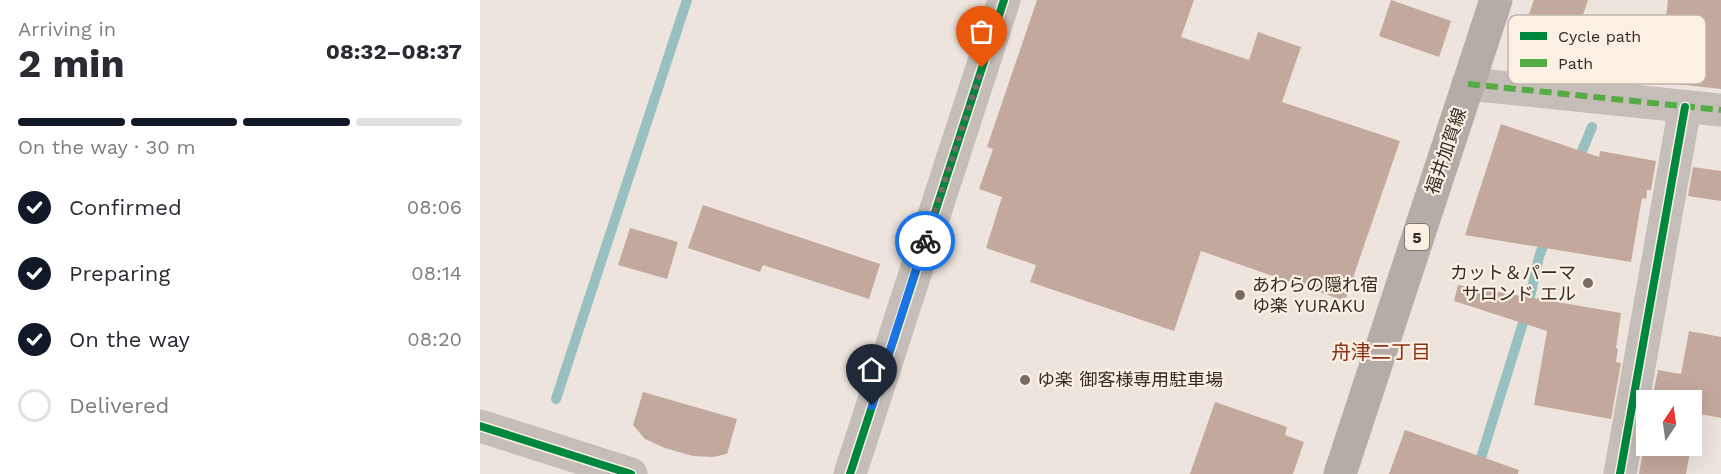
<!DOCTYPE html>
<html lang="en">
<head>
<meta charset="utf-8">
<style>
  body { margin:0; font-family:"Work Sans","Noto Sans JP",sans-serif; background:#f2f2f3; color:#2b2b33; height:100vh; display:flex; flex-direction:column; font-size:22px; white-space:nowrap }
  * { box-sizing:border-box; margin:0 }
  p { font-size:20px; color:#7c7c81 }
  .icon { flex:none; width:33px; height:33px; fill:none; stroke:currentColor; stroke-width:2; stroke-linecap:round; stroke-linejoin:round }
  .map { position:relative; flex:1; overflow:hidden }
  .side { display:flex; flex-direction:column; background:#fff; width:480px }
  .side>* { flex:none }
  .needle { width:39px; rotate:13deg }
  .tools { position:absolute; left:1156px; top:390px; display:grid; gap:12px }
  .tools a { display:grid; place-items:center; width:66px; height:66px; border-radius:0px; background:#fff; box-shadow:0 6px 24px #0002; font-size:30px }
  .pin { position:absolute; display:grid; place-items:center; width:51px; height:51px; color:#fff; margin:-62px -26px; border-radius:50% 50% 50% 0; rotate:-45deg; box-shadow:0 0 6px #0007 }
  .pin .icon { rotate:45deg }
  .courier { position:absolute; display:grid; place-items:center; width:60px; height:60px; margin:-30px; border:4px solid #1a73e8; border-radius:50%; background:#fff; color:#222; box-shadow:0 2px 8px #0007 }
  .overview em { font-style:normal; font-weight:700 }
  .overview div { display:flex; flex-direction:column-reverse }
  .overview { display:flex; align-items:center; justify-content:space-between; height:102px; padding:0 18px }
  h1 { font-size:39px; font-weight:700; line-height:45px }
  .bar { display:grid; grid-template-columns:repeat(4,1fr); gap:9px 6px; align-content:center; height:72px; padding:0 18px }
  .bar i { height:8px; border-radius:4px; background:#e1e1e2 }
  .bar .selected { background:#111827 }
  .bar p { grid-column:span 4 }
  ol { padding:0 18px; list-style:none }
  li { display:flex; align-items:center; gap:18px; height:66px }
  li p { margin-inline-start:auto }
  li .icon { padding:6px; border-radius:50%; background:#111827; color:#fff; stroke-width:4 }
  li:last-child { color:#7c7c81 }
  li i { width:33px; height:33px; border:3px solid #e1e1e2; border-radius:50% }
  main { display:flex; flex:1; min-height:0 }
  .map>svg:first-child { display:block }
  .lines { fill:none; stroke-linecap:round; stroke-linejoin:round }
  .stream { stroke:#98c0c0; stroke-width:10 }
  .building { fill:#c3a89d }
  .minor { stroke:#c5bdb7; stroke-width:33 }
  .tertiary { stroke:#c5bdb7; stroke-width:33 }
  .primary { stroke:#b4aca6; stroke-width:33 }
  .quiet { stroke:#55ab44; stroke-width:6; stroke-dasharray:12 6; stroke-linecap:butt }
  .cycleway-casing { stroke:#fbf0e3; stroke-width:11 }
  .cycleway { stroke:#00873e; stroke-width:8 }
  .done { stroke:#766b65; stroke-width:6; stroke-dasharray:0 10.8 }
  .route { stroke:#1a73e8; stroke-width:8 }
  .poi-dot { fill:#766b65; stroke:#fbf0e3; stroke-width:2 }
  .labels { text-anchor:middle; stroke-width:4.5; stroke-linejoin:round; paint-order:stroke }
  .shield { fill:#fbf0e3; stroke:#71655e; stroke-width:1.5 }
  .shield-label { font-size:16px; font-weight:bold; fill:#362a25 }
  .street-label { font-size:18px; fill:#362a25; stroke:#fbf0e3 }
  .poi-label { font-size:18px; fill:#362a25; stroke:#fbf0e3; text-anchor:start }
  .neighbourhood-label { font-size:20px; fill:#8c3317; stroke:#fbf0e3 }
  .key { fill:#fbf0e3; stroke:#c0b5aa; stroke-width:1.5 }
  .key-label { font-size:16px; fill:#362a25 }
</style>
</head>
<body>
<main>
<section class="side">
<div class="overview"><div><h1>2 min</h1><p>Arriving in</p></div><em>08:32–08:37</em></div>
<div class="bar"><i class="selected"></i><i class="selected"></i><i class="selected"></i><i></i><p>On the way · 30 m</p></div>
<ol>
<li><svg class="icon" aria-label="check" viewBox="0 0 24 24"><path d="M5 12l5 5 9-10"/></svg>Confirmed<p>08:06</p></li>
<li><svg class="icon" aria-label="check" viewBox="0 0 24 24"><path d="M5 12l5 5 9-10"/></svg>Preparing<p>08:14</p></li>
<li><svg class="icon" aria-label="check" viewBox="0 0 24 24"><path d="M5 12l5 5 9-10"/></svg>On the way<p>08:20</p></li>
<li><i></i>Delivered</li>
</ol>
</section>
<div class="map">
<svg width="1241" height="474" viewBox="0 0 1241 474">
  <rect width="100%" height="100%" fill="#ede5dd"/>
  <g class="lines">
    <!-- stream -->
    <g class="stream">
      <path d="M1143 76 1203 0"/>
      <path d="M1097 163 1112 127"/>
      <path d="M76 399 207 0"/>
      <path d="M996 474 1047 310 1059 257 1067 235"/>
    </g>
  </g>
  <!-- building -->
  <g class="building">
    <path d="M557 0H714L701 37 769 60 778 32 821 47 802 102 920 141 865 301 721 251 694 331 550 282 556 265 506 248 522 197 499 189 513 149 507 147Z"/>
    <path d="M911 0 971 21 959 57 899 36Z"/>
    <path d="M1054 0H1108L1093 44 1044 28Z"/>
    <path d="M1188 0H1241V89L1179 82Z"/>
    <path d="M1021 124 1119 157 1120 151 1176 161 1171 190H1167L1166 199 1162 198 1151 262 985 235Z"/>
    <path d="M1213 167 1241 171V201L1208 196Z"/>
    <path d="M223 205 400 264 389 299 283 265 280 272 208 248Z"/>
    <path d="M150 228 198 242 187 279 138 265Z"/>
    <path d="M978 285 1141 313 1136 348 1138 349 1136 362 1141 363 1131 419 1054 405 1067 331 974 301Z"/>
    <path d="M1209 331 1241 337V418L1215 413 1212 437V400H1172L1178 370 1201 374Z"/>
    <path d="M163 392 257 419 247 454 233 457 213 456 185 448 165 439 153 425Z"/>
    <path d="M735 402 807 427 805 435 824 442 813 474H710Z"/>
    <path d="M1167 429V446H1211L1206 474H1159Z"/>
    <path d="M925 430 1039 470 1038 474H909Z"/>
  </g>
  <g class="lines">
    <!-- minor -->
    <g class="minor">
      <path d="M988 84 1241 110"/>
      <path d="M370 474 524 0"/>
      <path d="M1140 474 1205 107"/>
    </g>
    <!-- tertiary -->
    <path class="tertiary" d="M0 426 151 474"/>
    <!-- primary -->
    <path class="primary" d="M860 474 1016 0"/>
    <!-- quiet -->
    <path class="quiet" d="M988 84 1241 110"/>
    <!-- cycleway casing -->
    <g class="cycleway-casing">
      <g id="cycleway">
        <path d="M0 426 151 474"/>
        <path d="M370 474 524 0"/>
        <path d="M1140 474 1205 107"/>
      </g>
    </g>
    <!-- cycleway -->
    <use href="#cycleway" class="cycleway"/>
  </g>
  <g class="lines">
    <!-- done -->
    <path class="done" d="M445 241 502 68"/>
    <!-- route -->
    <path class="route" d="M392 406 445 241"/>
  </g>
  <!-- markers -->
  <g class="poi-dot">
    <circle cx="1108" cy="283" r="6"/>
    <circle cx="760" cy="295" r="6"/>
    <circle cx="545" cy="380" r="6"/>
  </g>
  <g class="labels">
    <!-- shield labels -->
    <rect class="shield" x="925" y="224" width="24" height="26" rx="4.5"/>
    <g class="shield-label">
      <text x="937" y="243">5</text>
    </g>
    <!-- street labels -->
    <g class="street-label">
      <text transform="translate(966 151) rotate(-71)" y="6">福井加賀線</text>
    </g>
    <!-- poi labels -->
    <g class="poi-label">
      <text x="1096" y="279" text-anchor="end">カット＆パーマ<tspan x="1096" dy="21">サロンド エル</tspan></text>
      <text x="772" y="291">あわらの隠れ宿<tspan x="772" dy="21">ゆ楽 YURAKU</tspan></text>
      <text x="557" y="386">ゆ楽 御客様専用駐車場</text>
    </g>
    <!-- neighbourhood labels -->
    <g class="neighbourhood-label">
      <text x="901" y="359">舟津二丁目</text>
    </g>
  </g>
  <!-- legend -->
  <rect x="1028" y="15" width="198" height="69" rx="9" class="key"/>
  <rect x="1040" y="32" width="27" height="8" fill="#00873e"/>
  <rect x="1040" y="59" width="27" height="8" fill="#55ab44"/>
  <g class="key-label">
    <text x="1078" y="42">Cycle path</text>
    <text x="1078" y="69">Path</text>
  </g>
</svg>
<div class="tools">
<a><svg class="needle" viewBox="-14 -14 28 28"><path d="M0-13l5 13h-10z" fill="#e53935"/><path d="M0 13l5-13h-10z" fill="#7c7c81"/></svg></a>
</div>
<div class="pin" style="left:502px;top:68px;background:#ea580c"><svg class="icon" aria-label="bag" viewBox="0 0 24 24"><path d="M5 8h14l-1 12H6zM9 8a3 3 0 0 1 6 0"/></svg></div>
<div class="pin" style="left:392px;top:406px;background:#1f2937"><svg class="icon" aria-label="home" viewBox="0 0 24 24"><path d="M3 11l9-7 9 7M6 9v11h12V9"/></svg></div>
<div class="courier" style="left:445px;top:241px"><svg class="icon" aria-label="bike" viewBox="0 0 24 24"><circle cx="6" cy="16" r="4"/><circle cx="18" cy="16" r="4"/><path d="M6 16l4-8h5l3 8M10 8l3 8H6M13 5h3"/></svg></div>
</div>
</main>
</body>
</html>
